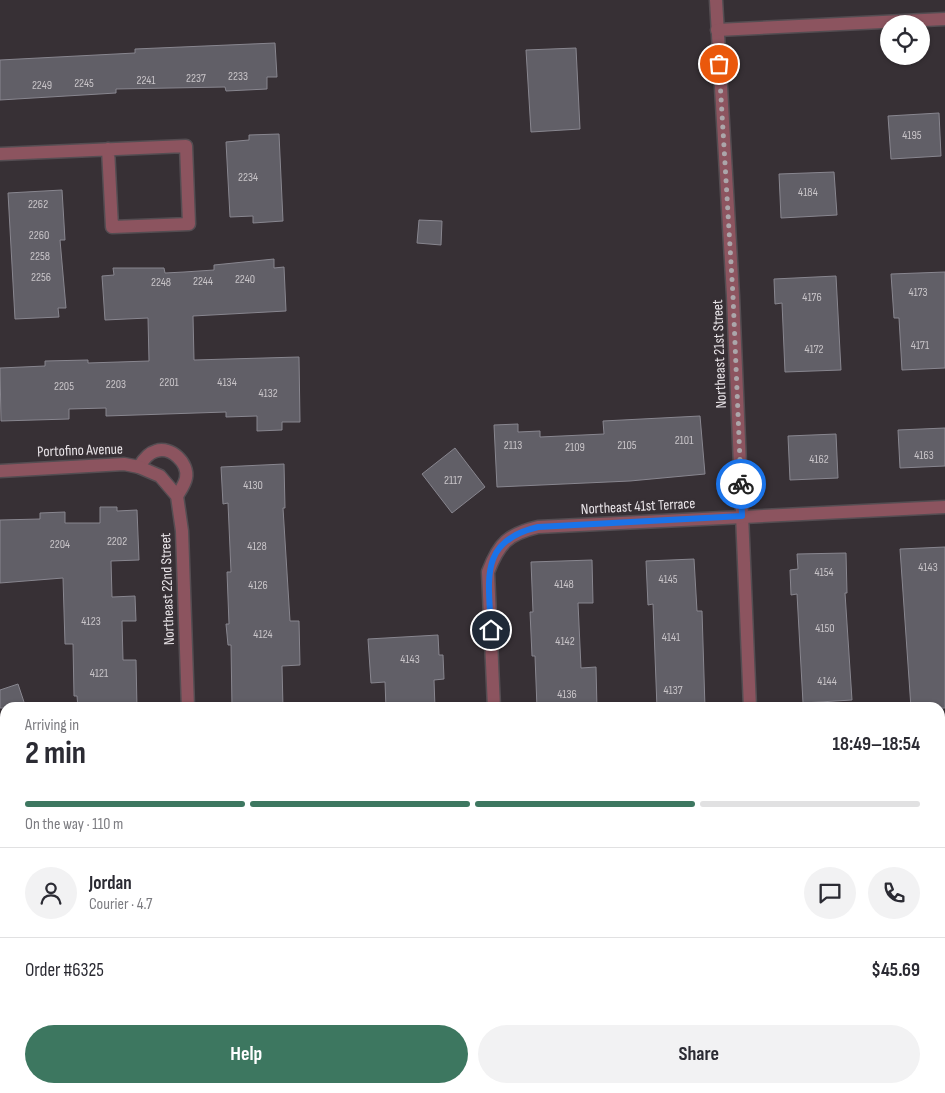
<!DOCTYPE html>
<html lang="en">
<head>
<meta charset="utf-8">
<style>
  body { margin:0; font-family:"Sofia Sans Condensed",sans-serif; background:#f2f2f3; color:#2b2b33; height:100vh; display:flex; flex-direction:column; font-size:19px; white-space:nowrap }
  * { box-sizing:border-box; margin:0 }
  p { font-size:16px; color:#7c7c81 }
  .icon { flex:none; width:28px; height:28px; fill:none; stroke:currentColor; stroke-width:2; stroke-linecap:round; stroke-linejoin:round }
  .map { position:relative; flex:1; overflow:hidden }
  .panel { position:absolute; left:0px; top:702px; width:945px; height:391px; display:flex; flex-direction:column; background:#fff; border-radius:15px 15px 0 0; box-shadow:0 1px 4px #0004 }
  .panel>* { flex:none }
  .fabs { position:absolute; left:880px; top:15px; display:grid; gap:10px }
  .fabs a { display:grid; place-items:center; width:50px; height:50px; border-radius:50%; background:#fff; box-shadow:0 1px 4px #0004; font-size:25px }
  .pin { position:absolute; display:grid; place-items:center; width:42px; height:42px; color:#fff; margin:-21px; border:2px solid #fff; border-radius:50%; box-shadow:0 1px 5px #0007 }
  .courier { position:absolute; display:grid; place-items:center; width:50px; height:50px; margin:-25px; border:4px solid #1a73e8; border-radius:50%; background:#fff; color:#222; box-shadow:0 1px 6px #0007 }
  .overview em { font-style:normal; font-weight:700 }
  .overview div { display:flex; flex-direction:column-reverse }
  .overview { display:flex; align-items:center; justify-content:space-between; height:85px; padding:0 25px }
  h1 { font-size:32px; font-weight:700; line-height:38px }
  .bar { display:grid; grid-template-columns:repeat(4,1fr); gap:8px 5px; align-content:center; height:60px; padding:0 25px }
  .bar i { height:6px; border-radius:4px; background:#e1e1e2 }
  .bar .active { background:#3d7760 }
  .bar p { grid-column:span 4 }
  .line { display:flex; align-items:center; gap:12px; padding:0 25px; border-top:1px solid #e1e1e2 }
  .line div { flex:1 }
  .round { display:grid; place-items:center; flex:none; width:52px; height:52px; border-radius:26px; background:#f2f2f3 }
  .button { display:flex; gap:10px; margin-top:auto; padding:10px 25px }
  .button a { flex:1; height:58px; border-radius:30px; background:#3d7760; color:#fff; font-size:20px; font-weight:700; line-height:58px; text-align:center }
  .button a+a { background:#f2f2f3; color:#2b2b33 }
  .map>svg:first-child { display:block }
  .building { fill:#615f67; stroke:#88868f }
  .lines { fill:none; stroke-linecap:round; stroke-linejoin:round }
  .street-casing { stroke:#544d52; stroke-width:15 }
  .street { stroke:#8c545f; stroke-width:12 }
  .done { stroke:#aba6aa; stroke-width:5; stroke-dasharray:0 9 }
  .route { stroke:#1a73e8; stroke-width:6 }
  .labels { text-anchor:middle; stroke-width:5; stroke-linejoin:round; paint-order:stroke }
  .number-label { font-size:12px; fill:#c8c4c8 }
  .street-label { font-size:15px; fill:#eae5e9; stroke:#373035 }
</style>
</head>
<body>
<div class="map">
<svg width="945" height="1093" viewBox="0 0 945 1093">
  <rect width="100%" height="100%" fill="#373035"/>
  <!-- building -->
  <g class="building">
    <path d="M275 43 277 77H267V89L226 91 225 87 116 89V93L0 100V60L135 53V49Z"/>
    <path d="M576 48 580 129 531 132 526 50Z"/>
    <path d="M939 113 941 156 891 159 888 116Z"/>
    <path d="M279 134 283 221 253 223V216L230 217 226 142 249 140V135Z"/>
    <path d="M834 172 837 215 781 218 779 174Z"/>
    <path d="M62 190 65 240H60L66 308H58L59 317 15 319 8 193Z"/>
    <path d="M419 220 442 221 441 245 417 243Z"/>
    <path d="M274 259V268L284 267 286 311 193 316 194 360 299 357 300 422H282V430L257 431V416L226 417V412L106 416V408L69 409V419L1 421 0 368 45 366V361L88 360V363L149 361 148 318 105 320 102 276 114 275 113 268H164L165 273 184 272 214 270V265Z"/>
    <path d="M945 272V368L902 370 899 318H894L891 274Z"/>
    <path d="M836 276 841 370 785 372 782 303 775 304 774 279Z"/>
    <path d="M700 416 705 474 630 481 497 487 494 425 518 424V432L540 431V437L604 434 603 421Z"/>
    <path d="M945 428V466L900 468 898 430Z"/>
    <path d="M836 434 838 478 790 480 788 436Z"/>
    <path d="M455 448 485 487 452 513 422 474Z"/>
    <path d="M284 464 285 508H283L290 621H299L300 665 282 666 283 708H232L231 645H228L226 624H229L227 572H231L228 503 223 504 221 467Z"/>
    <path d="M100 507H117V511L137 510 139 560 111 561 112 597 135 596 136 621H122L123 660H136L137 708H78L77 696H74L73 644H65L63 578 0 583V520L40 519V513L65 512V523H100Z"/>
    <path d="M945 547V708H911L900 549Z"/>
    <path d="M846 553 847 593H845L852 700 803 703 797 594 791 595 790 570 798 569 797 554Z"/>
    <path d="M694 559 697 611H702L705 708H657L653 604 648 605 646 561Z"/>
    <path d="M592 560 593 603H578L581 668 596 667 597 708H537L535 656H532L530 612H533L531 562Z"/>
    <path d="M438 635 439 655H443L444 679 434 680 435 708H386L385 682 371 683 368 639Z"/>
    <path d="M18 684 26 708H0V690Z"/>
  </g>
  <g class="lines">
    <!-- street casing -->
    <g class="street-casing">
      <g id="street">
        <path d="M716 0 733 296 750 708"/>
        <path d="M717 30 945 19"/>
        <path d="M0 154 186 146 189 224 112 227 108 149"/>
        <path d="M139 467C143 460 148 453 156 451 171 446 189 463 186 478 185 484 180 491 177 496"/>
        <path d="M0 471 124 464 139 467 160 476 177 496 182 531 188 708"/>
        <path d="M494 708 488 572C499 543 508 534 538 527L945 507"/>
        <path d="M201 1089V1093"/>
        <path d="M508 1089V1093"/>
        <path d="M769 1089V1093"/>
      </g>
    </g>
    <!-- street -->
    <use href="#street" class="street"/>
  </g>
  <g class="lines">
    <!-- done -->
    <path class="done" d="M719 64 733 296 741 484"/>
    <!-- route -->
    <path class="route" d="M491 630C489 580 478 541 538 527L742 516 741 484"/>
  </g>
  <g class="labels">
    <!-- number labels -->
    <g class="number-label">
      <text x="238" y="80">2233</text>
      <text x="196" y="82">2237</text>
      <text x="146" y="84">2241</text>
      <text x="84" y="87">2245</text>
      <text x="42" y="89">2249</text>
      <text x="912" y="139">4195</text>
      <text x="248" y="181">2234</text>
      <text x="808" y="196">4184</text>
      <text x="38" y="208">2262</text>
      <text x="39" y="239">2260</text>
      <text x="40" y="260">2258</text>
      <text x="41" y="281">2256</text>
      <text x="245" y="283">2240</text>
      <text x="203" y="285">2244</text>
      <text x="161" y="286">2248</text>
      <text x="918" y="296">4173</text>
      <text x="812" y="301">4176</text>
      <text x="920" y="349">4171</text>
      <text x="814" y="353">4172</text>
      <text x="169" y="386">2201</text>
      <text x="227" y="386">4134</text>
      <text x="116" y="388">2203</text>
      <text x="64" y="390">2205</text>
      <text x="268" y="397">4132</text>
      <text x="684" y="444">2101</text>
      <text x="513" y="449">2113</text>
      <text x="627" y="449">2105</text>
      <text x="575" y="451">2109</text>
      <text x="924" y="459">4163</text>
      <text x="819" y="463">4162</text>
      <text x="453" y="484">2117</text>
      <text x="253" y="489">4130</text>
      <text x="117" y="545">2202</text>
      <text x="60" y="548">2204</text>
      <text x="257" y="550">4128</text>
      <text x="928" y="571">4143</text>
      <text x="824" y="576">4154</text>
      <text x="668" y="583">4145</text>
      <text x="564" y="588">4148</text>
      <text x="258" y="589">4126</text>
      <text x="91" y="625">4123</text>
      <text x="825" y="632">4150</text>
      <text x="263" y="638">4124</text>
      <text x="671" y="641">4141</text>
      <text x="565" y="645">4142</text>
      <text x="410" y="663">4143</text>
      <text x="99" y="677">4121</text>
      <text x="827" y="685">4144</text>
      <text x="673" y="694">4137</text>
      <text x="567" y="698">4136</text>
    </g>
    <!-- street labels -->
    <g class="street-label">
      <text transform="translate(719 354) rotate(-92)" y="5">Northeast 21st Street</text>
      <text transform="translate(80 450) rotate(-2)" y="5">Portofino Avenue</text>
      <text transform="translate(638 506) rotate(-3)" y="5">Northeast 41st Terrace</text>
      <text transform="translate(167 589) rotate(-92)" y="5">Northeast 22nd Street</text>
    </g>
  </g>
</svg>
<div class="fabs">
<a><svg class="icon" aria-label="locate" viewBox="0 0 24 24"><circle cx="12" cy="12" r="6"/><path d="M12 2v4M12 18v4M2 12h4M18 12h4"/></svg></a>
</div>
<div class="pin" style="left:719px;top:64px;background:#ea580c"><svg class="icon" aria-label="bag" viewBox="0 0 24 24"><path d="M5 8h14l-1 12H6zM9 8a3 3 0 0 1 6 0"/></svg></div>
<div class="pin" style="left:491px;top:630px;background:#1f2937"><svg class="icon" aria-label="home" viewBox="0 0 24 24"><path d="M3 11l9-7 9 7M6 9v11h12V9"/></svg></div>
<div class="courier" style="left:741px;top:484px"><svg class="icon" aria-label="bike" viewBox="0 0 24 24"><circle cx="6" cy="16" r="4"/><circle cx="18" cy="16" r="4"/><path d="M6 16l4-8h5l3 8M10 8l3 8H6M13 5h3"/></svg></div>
<section class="panel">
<div class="overview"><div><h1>2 min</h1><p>Arriving in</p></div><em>18:49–18:54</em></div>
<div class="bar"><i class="active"></i><i class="active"></i><i class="active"></i><i></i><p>On the way · 110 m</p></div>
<div class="line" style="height:90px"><a class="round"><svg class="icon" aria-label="person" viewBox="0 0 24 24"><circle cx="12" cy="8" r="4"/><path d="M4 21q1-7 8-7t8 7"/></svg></a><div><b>Jordan</b><p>Courier · 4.7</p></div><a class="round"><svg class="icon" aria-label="chat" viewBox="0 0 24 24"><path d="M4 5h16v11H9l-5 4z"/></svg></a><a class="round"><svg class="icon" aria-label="phone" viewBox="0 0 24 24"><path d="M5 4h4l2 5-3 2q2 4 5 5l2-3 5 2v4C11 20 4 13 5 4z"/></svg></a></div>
<div class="line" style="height:65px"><div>Order #6325</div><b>$45.69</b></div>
<div class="button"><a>Help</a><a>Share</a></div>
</section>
</div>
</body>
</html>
